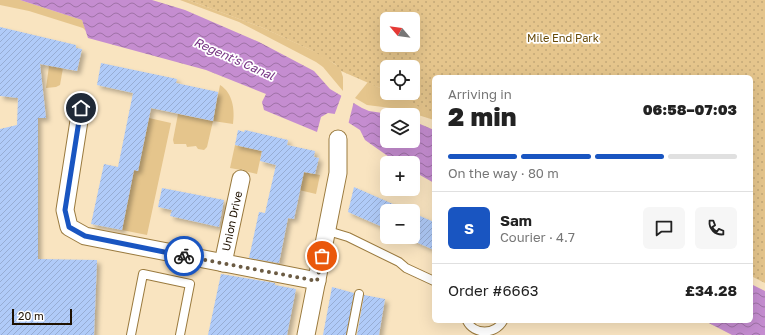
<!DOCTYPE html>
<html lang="en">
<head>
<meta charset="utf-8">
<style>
  body { margin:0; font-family:"Golos Text",sans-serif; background:#f6f6f6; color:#222; height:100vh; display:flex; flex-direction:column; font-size:15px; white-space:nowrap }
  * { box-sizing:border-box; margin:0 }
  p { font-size:13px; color:#767676 }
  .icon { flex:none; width:22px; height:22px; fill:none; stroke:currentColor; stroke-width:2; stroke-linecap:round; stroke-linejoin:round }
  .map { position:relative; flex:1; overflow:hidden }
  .sheet { position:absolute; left:432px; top:75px; width:321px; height:248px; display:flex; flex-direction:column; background:#fff; border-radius:6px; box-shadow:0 4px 16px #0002 }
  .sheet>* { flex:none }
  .needle { width:26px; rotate:299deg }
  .tools { position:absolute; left:380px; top:12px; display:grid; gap:8px }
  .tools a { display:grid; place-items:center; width:40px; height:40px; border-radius:6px; background:#fff; box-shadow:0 4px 16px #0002; font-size:20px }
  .scale { position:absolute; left:12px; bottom:10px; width:60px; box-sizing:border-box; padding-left:4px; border:2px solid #1e1100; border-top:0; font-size:11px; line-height:14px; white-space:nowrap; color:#1e1100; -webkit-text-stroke:3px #fff; paint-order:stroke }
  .pin { position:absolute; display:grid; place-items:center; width:34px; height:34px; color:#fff; margin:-17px; border:2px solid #fff; border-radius:50%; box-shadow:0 1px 4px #0007 }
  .courier { position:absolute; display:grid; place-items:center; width:40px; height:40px; margin:-20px; border:3px solid #1955c1; border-radius:50%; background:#fff; color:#222; box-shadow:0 1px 5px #0007 }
  .headline em { font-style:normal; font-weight:800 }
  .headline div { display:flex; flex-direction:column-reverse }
  .headline { display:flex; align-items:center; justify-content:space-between; height:68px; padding:0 16px }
  h1 { font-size:26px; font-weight:800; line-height:30px }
  .bar { display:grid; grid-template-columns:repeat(4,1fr); gap:6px 4px; align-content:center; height:48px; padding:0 16px }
  .bar i { height:5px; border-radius:3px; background:#e0e0e0 }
  .bar .selected { background:#1955c1 }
  .bar p { grid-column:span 4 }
  .line { display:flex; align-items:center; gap:10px; padding:0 16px; border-top:1px solid #e0e0e0 }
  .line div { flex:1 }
  .round { display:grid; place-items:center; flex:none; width:42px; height:42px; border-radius:6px; background:#f6f6f6 }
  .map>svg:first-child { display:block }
  .green { fill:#e5c58c }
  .park { fill:url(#park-dots); fill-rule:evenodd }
  .water { fill:url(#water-waves) }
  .pier { fill:#f9e4c0 }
  .building { fill:url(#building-hatch); filter:url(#shadow) }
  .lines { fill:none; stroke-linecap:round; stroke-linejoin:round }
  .lane-casing { stroke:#9a7a3e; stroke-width:10 }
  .street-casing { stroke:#9a7a3e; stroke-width:19 }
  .lane { stroke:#fff; stroke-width:8 }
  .street { stroke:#fff; stroke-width:17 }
  .done { stroke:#6b5b43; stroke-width:4; stroke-dasharray:0 7.2 }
  .route { stroke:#1955c1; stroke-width:5 }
  .labels { text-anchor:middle; stroke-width:3.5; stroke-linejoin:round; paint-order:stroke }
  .park-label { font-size:11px; fill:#684a08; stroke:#fff }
  .street-label { font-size:11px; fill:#1e1100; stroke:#fff }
  .water-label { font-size:12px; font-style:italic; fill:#763383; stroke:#fff }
</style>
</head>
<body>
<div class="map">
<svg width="765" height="335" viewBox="0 0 765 335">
  <defs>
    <pattern id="park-dots" width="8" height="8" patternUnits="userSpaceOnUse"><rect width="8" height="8" fill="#e5c58c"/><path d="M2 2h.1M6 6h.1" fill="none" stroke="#c4a877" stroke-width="1.8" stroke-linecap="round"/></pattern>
    <pattern id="water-waves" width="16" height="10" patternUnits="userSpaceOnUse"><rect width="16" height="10" fill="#c58dd0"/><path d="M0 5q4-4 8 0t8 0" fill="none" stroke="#9f72a6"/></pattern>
    <pattern id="building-hatch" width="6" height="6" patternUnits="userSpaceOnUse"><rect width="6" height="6" fill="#b0cbf8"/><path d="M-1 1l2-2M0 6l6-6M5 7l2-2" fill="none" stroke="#97add3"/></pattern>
    <filter id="shadow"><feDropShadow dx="3.5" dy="3.5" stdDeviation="2" flood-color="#0004"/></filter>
  </defs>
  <rect width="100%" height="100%" fill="#f9e4c0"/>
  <!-- green -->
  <g class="green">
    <path d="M0 0H20L82 20 86 31 83 28 29 11 0 5Z"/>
    <path d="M180 0H188L261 27 322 55 340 68 343 77V91L323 67 316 62 239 22Z"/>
    <path d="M49 66 63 68 60 85 56 87 46 88Z"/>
    <path d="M387 80V93L434 95V120L399 109 367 105 355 98 368 82 380 88Z"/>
    <path d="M220 85C233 93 235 110 233 124L213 121 207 147 204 150 198 149 196 146 187 147 186 144H174L173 140 178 114 213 121Z"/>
    <path d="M149 118 171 123 147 235 122 230 134 170 138 171Z"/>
    <path d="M235 145 262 151 257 174 244 171 243 169 241 170 230 168Z"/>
    <path d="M303 172 320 175 316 194 299 190Z"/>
  </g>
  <!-- park -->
  <path class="park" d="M188 0H765V283L751 276V77H434V114L391 93H413V67H387V91L341 71 335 64 313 51 261 27ZM387 19H413V45H387Z"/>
  <!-- water -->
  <g class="water">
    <path d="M20 0H152L185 10 259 42 314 71 330 89 362 108 369 111 396 115H387V141H413V121L434 130V183L413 171V163H399L392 159 365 140 360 130 335 114 328 113 321 117 317 132 264 110 262 102 266 94 206 70 88 38 82 20Z"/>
    <path d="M751 284 765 291V335H732L705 321H751Z"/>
  </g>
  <!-- pier -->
  <path class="pier" d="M342 94 354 101 348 125 334 116Z"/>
  <!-- building -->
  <g class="building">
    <path d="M0 27 76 45V48L82 49 77 71 40 64 46 118H38V259L97 260 94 335H0V129L17 125 18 98 0 96Z"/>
    <path d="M101 63 177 79 176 83 218 92 213 121 151 108 138 171 134 170 122 230 91 224 104 164 118 167 133 93 97 85Z"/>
    <path d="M238 130 244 132 245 130 288 140 287 145 315 151 314 157 319 158 315 174 304 172 294 219 288 218 279 263 249 258 259 212 265 213 276 165 260 161 262 151 235 145Z"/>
    <path d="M354 187 409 211H387V229L348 212Z"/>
    <path d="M162 188 224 200 219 227 170 216 172 210 158 207Z"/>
    <path d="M413 213 434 222V250L404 237H413Z"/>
    <path d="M221 274 275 283V285L296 289 287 335H208Z"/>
    <path d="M332 287 354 293 346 335H323Z"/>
    <path d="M364 295 385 299 379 335H357Z"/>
  </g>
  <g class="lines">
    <!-- lane casing -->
    <g class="lane-casing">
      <g id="lane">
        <path d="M328 231 348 237 399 262 406 268 434 281"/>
        <path d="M467 321C474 335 495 335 503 321"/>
        <path d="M131 335 143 274 190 284 180 335"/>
        <path d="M351 335 359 294"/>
      </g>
    </g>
    <!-- street casing -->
    <g class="street-casing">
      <g id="street">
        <path d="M81 108 65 210 69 227 85 236 317 281"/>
        <path d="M223 263 241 179"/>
        <path d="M306 335 338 173V139"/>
      </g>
    </g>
    <!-- lane -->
    <use href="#lane" class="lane"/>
    <!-- street -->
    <use href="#street" class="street"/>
  </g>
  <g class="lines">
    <!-- done -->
    <path class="done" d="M184 256 317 281 322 256"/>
    <!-- route -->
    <path class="route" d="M81 108 65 210 69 227 85 236 184 256"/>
  </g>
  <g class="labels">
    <!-- park labels -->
    <g class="park-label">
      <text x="563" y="42">Mile End Park</text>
    </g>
    <!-- street labels -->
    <g class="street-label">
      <text transform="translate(232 221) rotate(-78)" y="4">Union Drive</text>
    </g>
    <!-- water labels -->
    <g class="water-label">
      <text transform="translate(234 59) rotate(24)" y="4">Regent's Canal</text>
    </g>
  </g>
</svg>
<div class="tools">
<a><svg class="needle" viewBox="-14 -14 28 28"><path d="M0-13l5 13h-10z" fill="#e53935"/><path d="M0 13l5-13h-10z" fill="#767676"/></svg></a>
<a><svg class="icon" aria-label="locate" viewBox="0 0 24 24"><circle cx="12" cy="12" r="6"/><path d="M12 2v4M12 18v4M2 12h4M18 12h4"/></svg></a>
<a><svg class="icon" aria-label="layers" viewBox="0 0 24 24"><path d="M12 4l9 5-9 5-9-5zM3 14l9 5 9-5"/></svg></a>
<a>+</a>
<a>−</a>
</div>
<div class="scale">20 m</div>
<div class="pin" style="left:322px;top:256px;background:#ea580c"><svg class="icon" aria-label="bag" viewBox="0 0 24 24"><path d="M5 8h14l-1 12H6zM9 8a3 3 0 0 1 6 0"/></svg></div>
<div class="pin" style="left:81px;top:108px;background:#1f2937"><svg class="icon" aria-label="home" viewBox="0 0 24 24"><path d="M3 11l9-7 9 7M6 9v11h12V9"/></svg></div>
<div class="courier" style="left:184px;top:256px"><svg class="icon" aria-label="bike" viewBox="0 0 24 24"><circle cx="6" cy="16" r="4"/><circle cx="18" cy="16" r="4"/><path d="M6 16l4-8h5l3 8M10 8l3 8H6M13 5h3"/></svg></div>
<section class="sheet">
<div class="headline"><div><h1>2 min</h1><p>Arriving in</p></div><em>06:58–07:03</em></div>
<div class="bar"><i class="selected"></i><i class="selected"></i><i class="selected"></i><i></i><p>On the way · 80 m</p></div>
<div class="line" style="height:72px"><b class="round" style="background:#1955c1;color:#fff">S</b><div><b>Sam</b><p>Courier · 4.7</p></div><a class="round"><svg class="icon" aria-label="chat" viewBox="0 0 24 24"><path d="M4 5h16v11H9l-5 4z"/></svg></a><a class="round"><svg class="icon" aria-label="phone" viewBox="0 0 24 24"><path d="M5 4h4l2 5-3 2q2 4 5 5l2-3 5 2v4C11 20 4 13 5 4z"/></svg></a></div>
<div class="line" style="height:52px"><div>Order #6663</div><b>£34.28</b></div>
</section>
</div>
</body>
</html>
